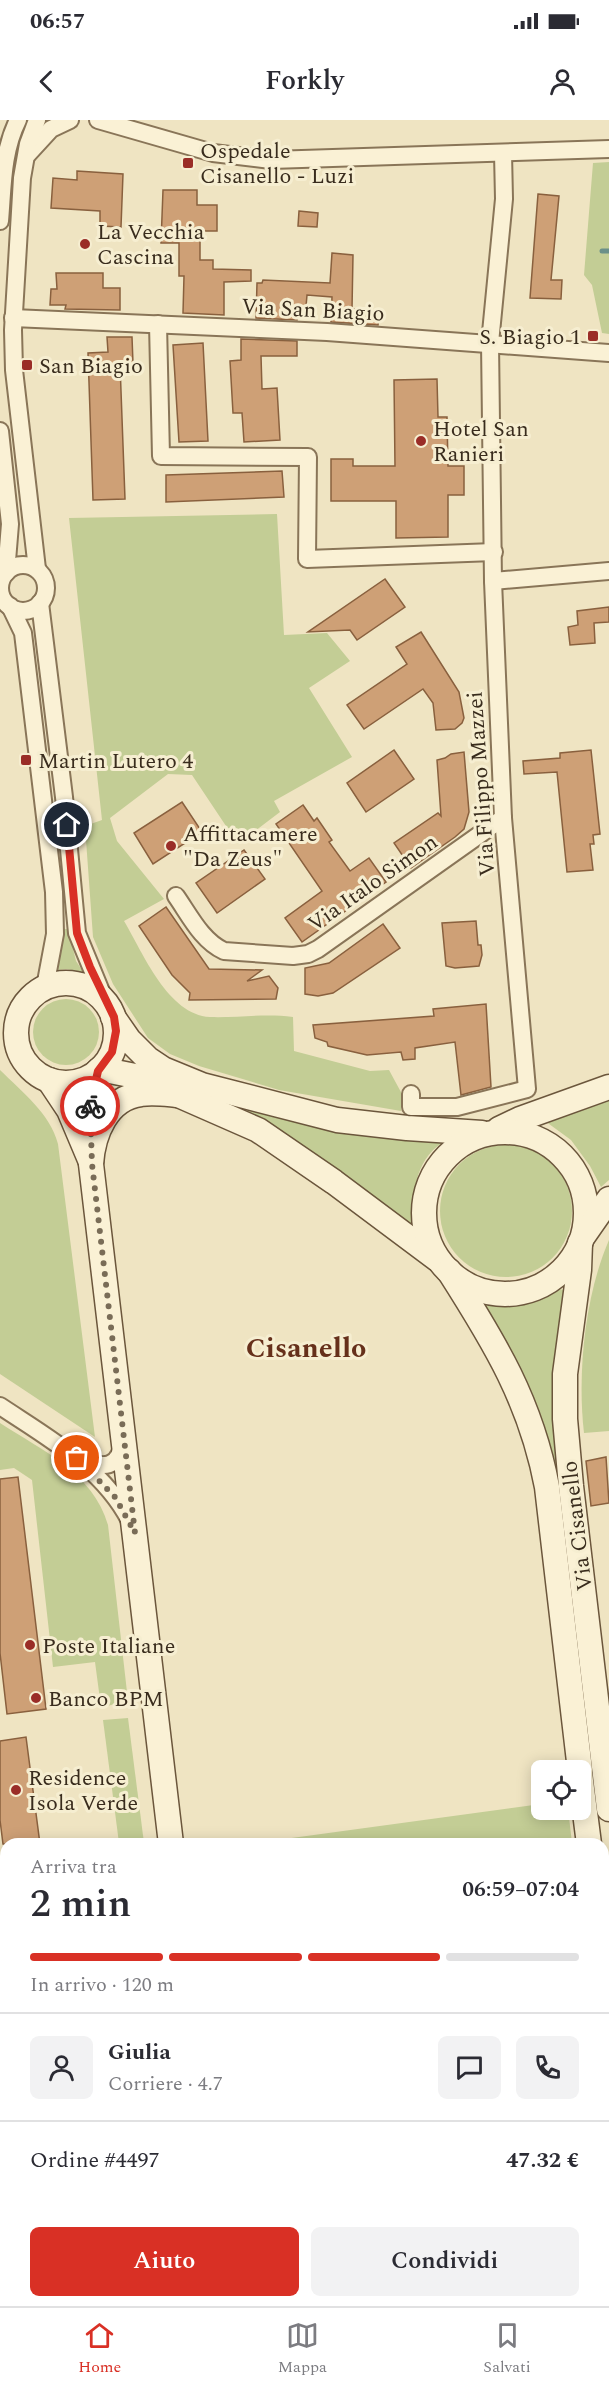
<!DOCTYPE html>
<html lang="it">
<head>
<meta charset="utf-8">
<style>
  body { margin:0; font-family:Spectral,serif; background:#f2f2f3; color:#2b2b33; height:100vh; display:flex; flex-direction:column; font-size:22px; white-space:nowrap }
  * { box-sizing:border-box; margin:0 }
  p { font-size:20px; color:#7c7c81 }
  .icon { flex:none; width:33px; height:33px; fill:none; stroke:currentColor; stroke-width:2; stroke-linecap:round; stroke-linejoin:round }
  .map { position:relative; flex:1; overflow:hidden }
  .side { position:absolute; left:0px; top:1718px; width:609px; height:470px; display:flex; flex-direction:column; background:#fff; border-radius:18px 18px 0 0; box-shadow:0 3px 15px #0003 }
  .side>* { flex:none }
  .tools { position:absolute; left:531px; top:1640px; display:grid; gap:12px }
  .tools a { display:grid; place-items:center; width:60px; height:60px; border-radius:9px; background:#fff; box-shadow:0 3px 15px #0003; font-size:30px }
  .pin { position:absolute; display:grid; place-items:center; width:51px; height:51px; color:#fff; margin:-26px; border:3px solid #fff; border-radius:50%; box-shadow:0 2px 6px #0007 }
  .courier { position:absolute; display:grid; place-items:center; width:60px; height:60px; margin:-30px; border:4px solid #d93025; border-radius:50%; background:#fff; color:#222; box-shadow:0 2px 8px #0007 }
  .head em { font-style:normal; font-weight:600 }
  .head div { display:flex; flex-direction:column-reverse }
  .head { display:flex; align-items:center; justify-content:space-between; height:102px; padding:0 30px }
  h1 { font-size:39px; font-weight:600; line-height:45px }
  .bar { display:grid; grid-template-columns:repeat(4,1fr); gap:9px 6px; align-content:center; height:72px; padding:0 30px }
  .bar i { height:8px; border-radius:4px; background:#e1e1e2 }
  .bar .selected { background:#d93025 }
  .bar p { grid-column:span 4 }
  .line { display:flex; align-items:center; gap:15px; padding:0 30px; border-top:2px solid #e1e1e2 }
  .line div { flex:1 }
  .round { display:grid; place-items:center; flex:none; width:63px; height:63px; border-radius:9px; background:#f2f2f3 }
  .cta { display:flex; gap:12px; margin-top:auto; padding:12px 30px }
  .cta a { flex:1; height:69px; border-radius:9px; background:#d93025; color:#fff; font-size:24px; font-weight:600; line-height:69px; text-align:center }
  .cta a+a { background:#f2f2f3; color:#2b2b33 }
  .status { display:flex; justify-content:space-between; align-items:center; height:42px; padding:0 30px; background:#fff; direction:ltr }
  .status svg { height:16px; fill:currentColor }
  header { display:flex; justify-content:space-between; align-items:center; height:78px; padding:0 30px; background:#fff; font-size:27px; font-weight:600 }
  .dock { display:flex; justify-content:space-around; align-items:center; height:84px; border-top:2px solid #e1e1e2; background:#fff; font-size:16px; color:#7c7c81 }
  .dock a { display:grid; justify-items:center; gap:3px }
  .dock .selected { color:#d93025 }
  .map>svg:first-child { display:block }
  .green { fill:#c3cd95 }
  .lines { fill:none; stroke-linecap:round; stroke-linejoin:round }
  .stream { stroke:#6b9089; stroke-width:5 }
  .building { fill:#cea076; stroke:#89603e; stroke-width:1.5 }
  .street-casing { stroke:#897558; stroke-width:20 }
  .secondary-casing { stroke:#6b563c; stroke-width:27 }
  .street { stroke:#faf1d5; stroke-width:16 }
  .secondary { stroke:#faf1d5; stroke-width:24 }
  .done { stroke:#796c57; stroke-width:6; stroke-dasharray:0 10.8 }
  .route { stroke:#d93025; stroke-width:8 }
  .poi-dot { fill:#9a2d27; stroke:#f6eed1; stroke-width:2 }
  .labels { text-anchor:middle; stroke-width:6; stroke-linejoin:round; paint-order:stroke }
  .poi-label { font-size:22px; fill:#392c1d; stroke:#f6eed1; text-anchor:start }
  .street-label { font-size:22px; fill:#392c1d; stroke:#f6eed1 }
  .district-label { font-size:28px; font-weight:bold; fill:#66301b; stroke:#f6eed1 }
</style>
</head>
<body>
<div class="status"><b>06:57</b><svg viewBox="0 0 49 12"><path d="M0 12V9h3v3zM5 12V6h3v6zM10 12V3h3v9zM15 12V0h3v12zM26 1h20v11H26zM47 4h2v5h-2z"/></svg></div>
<header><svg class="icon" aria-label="back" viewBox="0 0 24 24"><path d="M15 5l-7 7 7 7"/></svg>Forkly<svg class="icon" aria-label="person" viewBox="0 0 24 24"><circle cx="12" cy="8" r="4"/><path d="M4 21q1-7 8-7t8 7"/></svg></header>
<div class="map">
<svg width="609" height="2186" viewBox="0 0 609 2186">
  <rect width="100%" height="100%" fill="#efe4c2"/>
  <!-- green -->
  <g class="green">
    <path d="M609 42V214L602 213 592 165 584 155 593 43Z"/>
    <path d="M277 394 284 515 327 513 350 541 309 568 352 637 274 681 280 692 238 724 192 655 168 654 110 698 117 721 164 779 124 801C143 833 168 895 210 897 238 898 265 893 293 897L294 931 370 951 389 950 402 974 401 991 279 970 199 946 170 934 148 918 113 864 93 817 85 706 102 700 69 398Z"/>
    <path d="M64 809H68L76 841 84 853 67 849 58 850Z"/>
    <circle cx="66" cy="912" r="33"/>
    <path d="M0 950C22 972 50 993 58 1024L95 1317 0 1254Z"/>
    <path d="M609 976V1060L601 1067 590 1046 571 1020 545 1001Z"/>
    <path d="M220 980 443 1022C413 1042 413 1076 412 1107Z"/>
    <circle cx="506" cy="1091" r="66"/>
    <path d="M609 1120V1311L584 1313C577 1253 585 1175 609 1120Z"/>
    <path d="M559 1169 564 1170 561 1357 554 1358 482 1183C490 1181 498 1183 507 1183 524 1184 544 1179 559 1169Z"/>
    <path d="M0 1303C43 1331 93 1353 108 1405L127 1572C123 1584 112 1585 101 1587L95 1542 53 1547 32 1360 14 1348 0 1350Z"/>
    <path d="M128 1598 144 1723H119L103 1600Z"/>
    <path d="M541 1684 542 1689H568L572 1723H255Z"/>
    <path d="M603 1985 609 2036V2186H253V2181H603Z"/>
    <path d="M0 2059 6 2110V2172L0 2173Z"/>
  </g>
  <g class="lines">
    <!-- stream -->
    <path class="stream" d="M602 131H609"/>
  </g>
  <!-- building -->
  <g class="building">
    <path d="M77 51 123 54 121 107 100 106V91L51 88 53 58 77 60Z"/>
    <path d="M163 70H197V85H217V111H200V140H213V149L251 150V161L224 162V195L183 193 184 156H179V123H161Z"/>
    <path d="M538 74 559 76 551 160H562L561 179 530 178Z"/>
    <path d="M299 91 318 93 317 107 298 106Z"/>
    <path d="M332 133 353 135 352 189 380 191 378 205 331 202 332 177 307 175 305 198H297V200L256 198 257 163H262L263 160 330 163Z"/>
    <path d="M56 153H103V168H120V190L65 189 66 185H50L51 169H57Z"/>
    <path d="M107 217H132L133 243 120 244 125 379 93 380 88 233 108 232Z"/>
    <path d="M241 219 297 221V236H261L262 269 277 268 280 320 244 322 242 293H233L230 241 241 240Z"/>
    <path d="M203 223 208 321 179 322 173 225Z"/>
    <path d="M437 259 438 297H447L448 346H464V375H448V417L396 418V381H331V339H353V346H395L394 260Z"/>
    <path d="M282 351 284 377 166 382V355Z"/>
    <path d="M385 459 405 487 357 520 350 510 308 512Z"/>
    <path d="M609 487V502L594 503 595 523 570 525 568 507 578 505 577 491Z"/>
    <path d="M421 512 459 572 464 598 462 603 455 609 436 610 433 583 423 569 364 609 347 585 407 544 396 527Z"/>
    <path d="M394 630 414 659 366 692 347 663Z"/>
    <path d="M591 630 600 714 593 715 594 724H590L593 750 567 752 557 652 524 654 523 641 560 638V633Z"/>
    <path d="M464 632 469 692 464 709 455 717 411 748 394 723 438 693 441 696 437 640 445 638 451 634Z"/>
    <path d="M182 682 202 712 153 744 134 713Z"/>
    <path d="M303 685 314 701 317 698 332 720 329 722 350 751 369 738 386 762 302 822 285 798 322 771 276 704Z"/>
    <path d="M244 730 265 759 217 793 196 763Z"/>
    <path d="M166 787 209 849 262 850 247 861 269 856 278 868 276 879 189 880 190 873 172 855 139 806Z"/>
    <path d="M476 801 478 825H481L482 835 479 846 455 848 446 846 442 803Z"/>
    <path d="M383 804 400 828 333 873 318 876 305 874V848L329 843Z"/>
    <path d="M486 884 491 967 461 975 455 922 415 928V939L403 940 401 932 367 935 328 926 327 922 315 918 313 905 434 896 433 889Z"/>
    <path d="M606 1337 609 1383 591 1386 586 1341Z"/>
    <path d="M18 1357 46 1589 7 1594 0 1533V1359Z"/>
    <path d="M26 1617 40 1724H3L0 1700V1621Z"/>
  </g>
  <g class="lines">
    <!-- street casing -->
    <g class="street-casing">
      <g id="street">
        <path d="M98 0 213 33 271 40 609 29"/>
        <path d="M28 34 51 9 70 0"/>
        <path d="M0 101C3 67 2 32 18 0"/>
        <path d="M13 198 327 212 609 233"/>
        <path d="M158 204 161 336 308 337 307 439 494 432"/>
        <path d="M0 311 10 404 6 453"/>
        <circle cx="23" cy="468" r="23"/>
        <path d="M37 449 14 250 13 210 22 58 28 24 37 0"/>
        <path d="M493 461 609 451"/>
        <path d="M40 483 64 677 77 813 105 881"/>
        <path d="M10 486 23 513 54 772 55 814 45 867"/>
        <path d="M176 776C190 796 202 821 224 831L293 836 308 834 318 829 503 698"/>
        <path d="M411 974V987H457L527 969 503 698 493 461 490 223 504 79 503 33"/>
        <path d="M0 1286C48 1318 103 1348 130 1401"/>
        <path d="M81 1340C103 1348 119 1350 123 1321"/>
        <path d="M0 1942H6"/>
      </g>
    </g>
    <!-- secondary casing -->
    <g class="secondary-casing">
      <g id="secondary">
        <circle cx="66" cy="913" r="50"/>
        <path d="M113 897 129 920 148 939 163 949 202 965 337 1000 407 1008 482 1013"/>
        <path d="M100 949 135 956 258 1010 334 1062 437 1139"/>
        <path d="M49 960 69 990 91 1042"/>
        <path d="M499 1009 520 999 609 967"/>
        <circle cx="505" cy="1093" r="81"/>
        <path d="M92 1023 90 986 98 951"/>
        <path d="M584 1115 609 1079"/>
        <path d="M580 1123 579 1150 565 1254V1299L571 1366 609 1689"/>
        <path d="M449 1151C495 1223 531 1282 547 1367L580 1650"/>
        <path d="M580 1653 589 1724"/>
        <path d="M171 1724 91 1044C93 1014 107 978 141 974 153 972 166 974 178 975"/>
        <path d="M603 1846 609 1899"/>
        <path d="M222 2181V2186"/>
      </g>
    </g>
    <!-- street -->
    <use href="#street" class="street"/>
    <!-- secondary -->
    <use href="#secondary" class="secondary"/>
  </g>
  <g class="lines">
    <!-- done -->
    <path class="done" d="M77 1338 115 1377 135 1413 92 1044 90 986"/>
    <!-- route -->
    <path class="route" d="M67 705 77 813 90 847 114 897 116 911 112 932 98 951 90 986"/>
  </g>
  <!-- markers -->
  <g class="poi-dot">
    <rect x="182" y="37" width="12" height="12" rx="3"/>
    <circle cx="85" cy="124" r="6"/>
    <rect x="587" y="210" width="12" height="12" rx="3"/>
    <rect x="21" y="239" width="12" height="12" rx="3"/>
    <circle cx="421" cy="321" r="6"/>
    <rect x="20" y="634" width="12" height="12" rx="3"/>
    <circle cx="171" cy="726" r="6"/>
    <circle cx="30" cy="1525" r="6"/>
    <circle cx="36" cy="1578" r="6"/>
    <circle cx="16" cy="1670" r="6"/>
  </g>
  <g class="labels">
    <!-- poi labels -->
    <g class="poi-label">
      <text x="200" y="38">Ospedale<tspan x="200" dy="25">Cisanello - Luzi</tspan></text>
      <text x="97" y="119">La Vecchia<tspan x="97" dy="25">Cascina</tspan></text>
      <text x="581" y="224" text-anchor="end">S. Biagio 1</text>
      <text x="39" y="253">San Biagio</text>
      <text x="433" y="316">Hotel San<tspan x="433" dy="25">Ranieri</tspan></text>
      <text x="38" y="648">Martin Lutero 4</text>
      <text x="183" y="721">Affittacamere<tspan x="183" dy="25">"Da Zeus"</tspan></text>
      <text x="42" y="1533">Poste Italiane</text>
      <text x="48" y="1586">Banco BPM</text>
      <text x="28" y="1665">Residence<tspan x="28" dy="25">Isola Verde</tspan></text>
    </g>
    <!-- street labels -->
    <g class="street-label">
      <text transform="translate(313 189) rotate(3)" y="8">Via San Biagio</text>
      <text transform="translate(480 664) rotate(-94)" y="8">Via Filippo Mazzei</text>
      <text transform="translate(372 762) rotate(-35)" y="8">Via Italo Simon</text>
      <text transform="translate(576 1406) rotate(-97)" y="8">Via Cisanello</text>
    </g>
    <!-- district labels -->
    <g class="district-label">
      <text x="306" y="1237">Cisanello</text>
    </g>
  </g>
</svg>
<div class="tools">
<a><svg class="icon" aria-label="locate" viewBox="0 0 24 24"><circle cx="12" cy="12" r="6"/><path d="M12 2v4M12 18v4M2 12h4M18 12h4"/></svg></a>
</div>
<div class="pin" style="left:77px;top:1338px;background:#ea580c"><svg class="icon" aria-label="bag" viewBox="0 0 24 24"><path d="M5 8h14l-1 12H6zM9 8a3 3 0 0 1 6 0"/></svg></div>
<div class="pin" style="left:67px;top:705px;background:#1f2937"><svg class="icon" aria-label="home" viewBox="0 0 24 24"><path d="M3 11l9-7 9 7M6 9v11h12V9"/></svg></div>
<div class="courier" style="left:90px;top:986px"><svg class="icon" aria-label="bike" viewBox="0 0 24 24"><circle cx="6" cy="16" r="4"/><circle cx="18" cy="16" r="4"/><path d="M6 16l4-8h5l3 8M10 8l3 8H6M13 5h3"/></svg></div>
<section class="side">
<div class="head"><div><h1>2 min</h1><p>Arriva tra</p></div><em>06:59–07:04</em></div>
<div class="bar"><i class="selected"></i><i class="selected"></i><i class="selected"></i><i></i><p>In arrivo · 120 m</p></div>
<div class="line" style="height:108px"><a class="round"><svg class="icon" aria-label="person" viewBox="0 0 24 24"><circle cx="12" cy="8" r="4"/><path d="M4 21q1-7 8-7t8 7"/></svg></a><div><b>Giulia</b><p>Corriere · 4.7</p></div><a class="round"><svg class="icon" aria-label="chat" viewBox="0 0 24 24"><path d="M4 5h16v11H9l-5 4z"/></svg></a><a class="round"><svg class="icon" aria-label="phone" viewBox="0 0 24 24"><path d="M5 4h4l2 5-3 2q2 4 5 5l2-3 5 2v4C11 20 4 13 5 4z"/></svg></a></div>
<div class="line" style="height:78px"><div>Ordine #4497</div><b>47.32 €</b></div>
<div class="cta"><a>Aiuto</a><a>Condividi</a></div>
</section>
</div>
<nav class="dock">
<a class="selected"><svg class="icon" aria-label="home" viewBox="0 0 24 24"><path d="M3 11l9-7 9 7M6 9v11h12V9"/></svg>Home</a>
<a><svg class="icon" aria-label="map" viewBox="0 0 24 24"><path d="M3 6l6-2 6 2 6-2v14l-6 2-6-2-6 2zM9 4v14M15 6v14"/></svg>Mappa</a>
<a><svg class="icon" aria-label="saved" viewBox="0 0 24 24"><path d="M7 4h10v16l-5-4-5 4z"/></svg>Salvati</a>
</nav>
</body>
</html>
